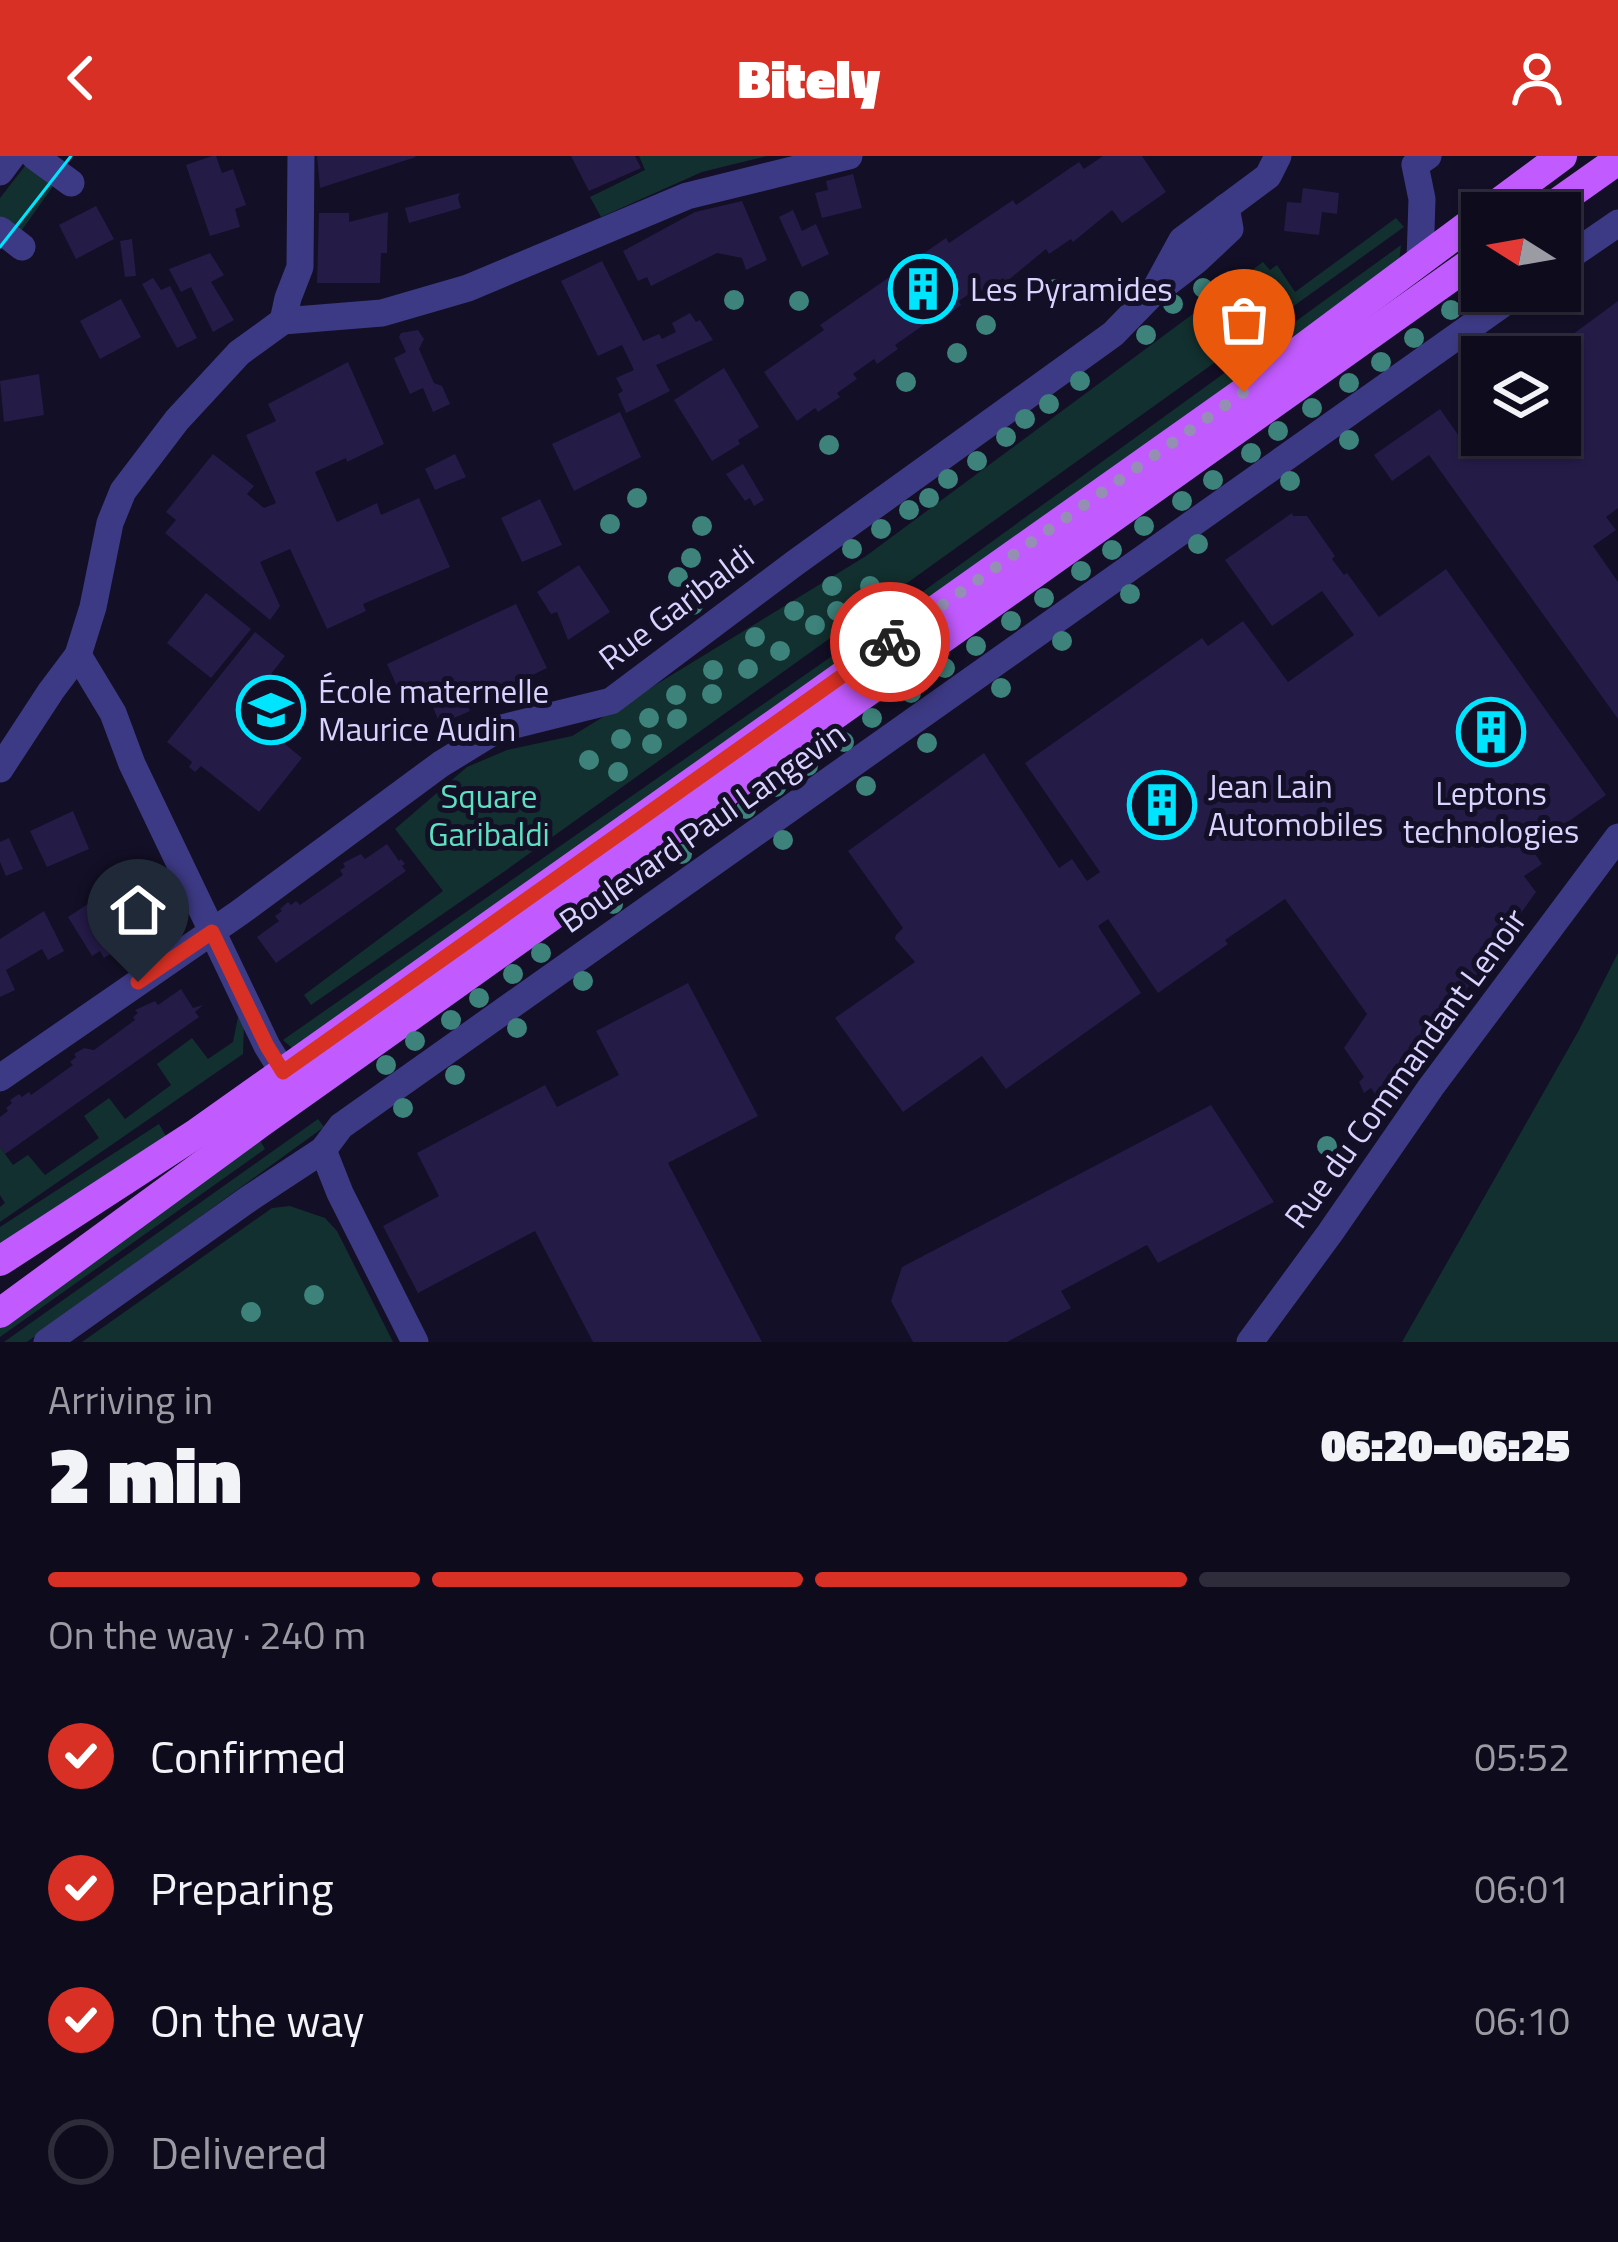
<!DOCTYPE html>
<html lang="en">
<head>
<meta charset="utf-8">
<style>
  body { margin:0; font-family:"Titillium Web",sans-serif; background:#1c1929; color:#f1f3f6; height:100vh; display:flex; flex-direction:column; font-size:45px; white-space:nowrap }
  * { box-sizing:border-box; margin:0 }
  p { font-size:39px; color:#9b9ba3 }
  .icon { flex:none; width:66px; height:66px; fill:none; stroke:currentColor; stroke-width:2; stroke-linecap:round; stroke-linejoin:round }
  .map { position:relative; height:1186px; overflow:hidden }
  .panel { display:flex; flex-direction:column; background:#0e0b1c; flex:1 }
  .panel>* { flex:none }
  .needle { width:78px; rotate:281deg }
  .controls { position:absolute; left:1461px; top:36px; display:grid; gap:24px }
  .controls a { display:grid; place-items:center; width:120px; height:120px; border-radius:0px; background:#0e0b1c; box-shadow:0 3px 9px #0004,0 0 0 3px #2e2b3b; font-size:60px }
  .pin { position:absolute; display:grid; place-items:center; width:102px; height:102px; color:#fff; margin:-123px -51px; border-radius:50% 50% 50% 0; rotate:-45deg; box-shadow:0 0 12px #0007 }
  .pin .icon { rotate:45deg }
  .courier { position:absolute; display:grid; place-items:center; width:120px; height:120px; margin:-60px; border:9px solid #d93025; border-radius:50%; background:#fff; color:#222; box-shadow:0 3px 15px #0007 }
  .summary em { font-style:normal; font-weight:800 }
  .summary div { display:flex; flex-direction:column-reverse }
  .summary { display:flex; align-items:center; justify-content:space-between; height:204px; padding:0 48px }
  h1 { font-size:78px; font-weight:800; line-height:90px }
  .bar { display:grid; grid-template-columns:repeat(4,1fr); gap:18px 12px; align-content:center; height:144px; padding:0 48px }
  .bar i { height:15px; border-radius:9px; background:#2e2b3b }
  .bar .current { background:#d93025 }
  .bar p { grid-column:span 4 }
  ol { padding:0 48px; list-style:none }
  li { display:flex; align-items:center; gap:36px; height:132px }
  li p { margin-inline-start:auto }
  li .icon { padding:12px; border-radius:50%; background:#d93025; color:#fff; stroke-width:4 }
  li:last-child { color:#9b9ba3 }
  li i { width:66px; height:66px; border:6px solid #2e2b3b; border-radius:50% }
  header { display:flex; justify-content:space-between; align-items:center; height:156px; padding:0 48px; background:#d93025; color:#fff; font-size:54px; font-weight:800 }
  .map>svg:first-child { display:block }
  .green { fill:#12302f }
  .building { fill:#241b47 }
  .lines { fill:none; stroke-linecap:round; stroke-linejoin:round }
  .minor { stroke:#3d3a85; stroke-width:27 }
  .major { stroke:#c25bff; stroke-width:30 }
  .tram { stroke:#00e5ff; stroke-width:3 }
  .tree { fill:#3d827b }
  .done { stroke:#948fb3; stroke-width:12; stroke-dasharray:0 21.6 }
  .route { stroke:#d93025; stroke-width:15 }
  .labels { text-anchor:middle; stroke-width:10; stroke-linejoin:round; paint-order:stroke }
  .poi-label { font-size:33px; fill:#d9d4ff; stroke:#130f26; text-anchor:start }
  .street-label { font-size:33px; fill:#d9d4ff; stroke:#130f26 }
  .park-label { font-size:33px; fill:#5fe0c0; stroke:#130f26 }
</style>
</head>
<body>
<header><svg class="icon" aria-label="back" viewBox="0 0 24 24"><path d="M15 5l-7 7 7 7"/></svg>Bitely<svg class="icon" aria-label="person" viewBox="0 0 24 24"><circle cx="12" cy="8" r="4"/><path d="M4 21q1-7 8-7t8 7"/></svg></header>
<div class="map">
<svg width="1618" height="1186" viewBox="0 0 1618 1186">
  <rect width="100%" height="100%" fill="#130f26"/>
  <!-- green -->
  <g class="green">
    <path d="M639 0H767L702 16 601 61 590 41 645 14Z"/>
    <path d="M25 10 54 29 19 78 0 63V42Z"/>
    <path d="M1396 62 1404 71 505 715 311 849 304 839 443 735 395 673 467 611 507 594 572 580 866 400 1263 106 1270 114 1277 109 1295 136Z"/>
    <path d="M1401 89 1399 106 1390 120 292 892 283 884 892 458Z"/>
    <path d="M1618 797V1186H1402L1579 874Z"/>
    <path d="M238 861 244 868 243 898 0 1066V1051L5 1047 0 1039V991L13 1009 28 999 45 1019 99 982 84 960 109 942 125 963 171 929 157 908 192 882 208 903 233 886Z"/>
    <path d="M318 963 324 971 27 1186H4Z"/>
    <path d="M159 968 170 987 0 1093V1071Z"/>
    <path d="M257 979 265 993 0 1181V1168Z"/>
    <path d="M290 1050 325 1062 337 1075 393 1186H82L272 1052Z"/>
  </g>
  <!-- building -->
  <g class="building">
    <path d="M212 0H216L222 17 233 13 246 49 235 53 240 71 210 80 186 9Z"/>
    <path d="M317 0H415L416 1 320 32Z"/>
    <path d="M571 0H635L641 12 589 35Z"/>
    <path d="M1103 0H1142L1166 36 1122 67 1112 54 1073 86 1071 83 1049 98 1046 93 1006 126 1003 122 983 136 979 131 959 145 961 149 941 164 938 159 895 189 898 193 877 208 874 203 853 218 857 223 837 237 840 241 818 256 815 252 797 265 764 216 824 174 820 169 946 82 949 87 1013 44 1016 49 1079 6 1084 13Z"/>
    <path d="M853 18 862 52 822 62 815 37 828 34 826 25Z"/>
    <path d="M1303 32 1339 37 1337 58 1322 56 1319 79 1284 75 1287 46 1301 47Z"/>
    <path d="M460 37 458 42 461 52 409 67 405 52Z"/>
    <path d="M742 45 767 104 746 114 742 102 717 97 651 130 647 121 638 125 623 95 695 56Z"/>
    <path d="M96 50 114 83 76 103 59 69Z"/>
    <path d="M793 54 802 75 816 68 829 98 802 111 779 61Z"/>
    <path d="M388 56 387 97H381L380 127H317L319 57H349V66Z"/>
    <path d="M132 83 136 120 125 121 120 85Z"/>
    <path d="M210 97 224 119 211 126 234 164 213 176 191 131 181 136 169 113Z"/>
    <path d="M602 105 643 185 659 178 662 183 676 176 672 167 690 157 696 166 700 164 713 184 656 209 670 235 626 257 618 238 623 235 616 222 634 214 622 189 598 200 561 125Z"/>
    <path d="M153 122 161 134 170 130 197 182 177 192 142 128Z"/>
    <path d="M121 143 141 181 100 203 80 165Z"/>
    <path d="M1618 145V352L1606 361 1616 374 1593 390 1618 426V563L1429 299 1392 325 1374 299 1440 253 1459 280 1482 263V279H1560V201H1542Z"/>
    <path d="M418 174 424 183 419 193 434 227 442 230 450 248 433 256 423 232 410 238 394 202 406 196 399 181 401 177Z"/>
    <path d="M348 206 384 288 347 306 346 302 315 316 337 366 377 347 381 359 419 342 450 411 363 448 366 455 327 473 290 393 260 406 280 450 270 464 165 377 176 364 166 356 213 298 254 330 247 338 264 352 276 347 246 279 276 265 268 248Z"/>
    <path d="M724 212 759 271 738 284 740 288 712 305 674 244Z"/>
    <path d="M39 218 44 259 4 266 0 225Z"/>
    <path d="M620 256 641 301 574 335 552 288Z"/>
    <path d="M455 298 466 321 435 334 425 313Z"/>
    <path d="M743 308 764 344 754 350 750 342 745 345 726 318Z"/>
    <path d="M540 343 562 389 522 406 501 362Z"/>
    <path d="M1292 357 1293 360H1307L1335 400 1332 403 1344 419 1347 417 1379 461 1446 413 1606 639 1531 692 1542 708 1524 720 1536 736 1383 949 1371 932 1364 937 1359 926 1364 921 1344 892 1367 858 1285 743 1225 784 1228 788 1158 837 1108 763 1098 770 1141 837 1006 933 982 900 903 956 835 862 915 806 895 783 896 779 903 772 848 695 984 597 1059 712 1072 703 1087 725 1100 716 1025 607 1202 482 1208 490 1243 465 1288 526 1354 479 1322 435 1272 470 1225 404Z"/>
    <path d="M579 409 610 456 568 484 557 456 551 458 537 436Z"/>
    <path d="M206 437 251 473 211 522 167 487Z"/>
    <path d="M516 448 547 512 468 550 470 555 454 562 451 557 438 563 428 540 409 548 404 535 400 537 387 508Z"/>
    <path d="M255 476 285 500 243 554 302 602 259 656 201 610 195 616 189 611 192 606 167 586Z"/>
    <path d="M73 655 89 693 47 711 30 675Z"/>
    <path d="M9 682 23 713 6 720 0 706V686Z"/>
    <path d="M387 688 399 705 401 703 405 708 402 710 406 715 276 807 257 781 279 765 275 760 282 755 280 753 288 746 291 749 296 745 300 749 343 719 340 714 345 711 343 707 361 698 365 703Z"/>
    <path d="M97 742 122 781 117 784 121 791 104 802 100 795 92 800 68 761Z"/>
    <path d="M44 755 64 795 48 804 42 793 6 814 15 834 0 841V783Z"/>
    <path d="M688 827 758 960 668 1007 762 1186H593L535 1075 418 1137 383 1070 439 1040 417 997 545 929 557 951 619 919 596 875Z"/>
    <path d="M181 833 193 852 203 849 195 856 199 861 5 998 0 991V961L8 955 6 952 12 947 10 944 19 938 22 941 29 936 31 939 73 909 70 906 76 901 74 898 84 892 94 894 135 864 133 861 138 857 135 854 155 845 158 849Z"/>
    <path d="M1211 949 1274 1046 1158 1107 1147 1089 1061 1135 1071 1152 1007 1186H913L891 1145 902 1111Z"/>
  </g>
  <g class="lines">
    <!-- minor -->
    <g class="minor">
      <path d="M34 0 71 27"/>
      <path d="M0 16 12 0"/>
      <path d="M0 74 22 91"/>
      <path d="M1420 105 1422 43 1415 9 1428 0"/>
      <path d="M1560 107 1618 67"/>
      <path d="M1162 131 1197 104 1230 73 1226 51"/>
      <path d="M283 165 382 157 468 132 687 40 849 0"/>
      <path d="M78 499 113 557 132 608 267 890 283 916"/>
      <path d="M0 613 51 535 78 499 93 451 110 367 123 335 177 264 239 197 283 165 288 142 300 111 301 0"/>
      <path d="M0 922 239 757 441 608 498 573 611 545 795 407 1113 178 1153 137 1182 84 1268 20 1278 0"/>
      <path d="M323 994 340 1037 415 1186"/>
      <path d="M47 1186 250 1042 323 994 341 970 1521 135"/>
      <path d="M1250 1186 1330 1077 1431 931 1618 681"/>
    </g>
    <!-- major -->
    <g class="major">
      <path d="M1485 57 1562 0"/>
      <path d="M1543 57 1618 4"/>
      <path d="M0 1105 197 977 1244 236 1482 59"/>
      <path d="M0 1157 260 967 1482 99"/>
    </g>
    <!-- tram -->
    <path class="tram" d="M0 91 71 0"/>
  </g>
  <!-- trees -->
  <g class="tree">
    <circle cx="1227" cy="131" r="10"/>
    <circle cx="1203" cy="132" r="10"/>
    <circle cx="1055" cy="133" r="10"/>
    <circle cx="734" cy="144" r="10"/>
    <circle cx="799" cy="145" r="10"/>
    <circle cx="1173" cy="148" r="10"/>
    <circle cx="1451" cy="154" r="10"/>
    <circle cx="986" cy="169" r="10"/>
    <circle cx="1146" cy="179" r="10"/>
    <circle cx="1414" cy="182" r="10"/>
    <circle cx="957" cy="197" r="10"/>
    <circle cx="1381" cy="206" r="10"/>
    <circle cx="1080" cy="225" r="10"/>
    <circle cx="906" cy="226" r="10"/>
    <circle cx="1349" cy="227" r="10"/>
    <circle cx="1049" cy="248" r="10"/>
    <circle cx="1312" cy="252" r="10"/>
    <circle cx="1025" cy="263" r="10"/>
    <circle cx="1278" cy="275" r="10"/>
    <circle cx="1006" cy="281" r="10"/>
    <circle cx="1349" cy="284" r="10"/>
    <circle cx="829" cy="289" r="10"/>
    <circle cx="1251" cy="297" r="10"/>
    <circle cx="977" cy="305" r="10"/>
    <circle cx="948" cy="323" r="10"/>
    <circle cx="1213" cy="324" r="10"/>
    <circle cx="1290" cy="325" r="10"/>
    <circle cx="637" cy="342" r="10"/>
    <circle cx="929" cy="342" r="10"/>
    <circle cx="1182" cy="345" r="10"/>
    <circle cx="909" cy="354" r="10"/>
    <circle cx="610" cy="368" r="10"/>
    <circle cx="702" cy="370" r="10"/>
    <circle cx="1144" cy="370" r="10"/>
    <circle cx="881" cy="373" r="10"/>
    <circle cx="1198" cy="388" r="10"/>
    <circle cx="852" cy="393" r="10"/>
    <circle cx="1112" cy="394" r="10"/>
    <circle cx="691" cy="402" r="10"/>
    <circle cx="1081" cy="415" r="10"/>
    <circle cx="678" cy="421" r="10"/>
    <circle cx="832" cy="430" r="10"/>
    <circle cx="870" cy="430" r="10"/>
    <circle cx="1130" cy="438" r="10"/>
    <circle cx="1044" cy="442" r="10"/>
    <circle cx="693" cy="449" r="10"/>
    <circle cx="794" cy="455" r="10"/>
    <circle cx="837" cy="455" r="10"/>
    <circle cx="1011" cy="465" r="10"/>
    <circle cx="815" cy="469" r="10"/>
    <circle cx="755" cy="481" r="10"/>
    <circle cx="1062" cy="485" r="10"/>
    <circle cx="976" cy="490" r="10"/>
    <circle cx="780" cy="495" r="10"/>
    <circle cx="945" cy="512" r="10"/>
    <circle cx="748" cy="513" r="10"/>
    <circle cx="713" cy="514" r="10"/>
    <circle cx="1001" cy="532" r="10"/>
    <circle cx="911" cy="537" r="10"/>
    <circle cx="712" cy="538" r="10"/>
    <circle cx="676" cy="539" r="10"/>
    <circle cx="649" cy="562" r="10"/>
    <circle cx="872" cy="562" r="10"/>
    <circle cx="677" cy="563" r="10"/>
    <circle cx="621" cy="583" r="10"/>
    <circle cx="844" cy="586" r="10"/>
    <circle cx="927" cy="587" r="10"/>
    <circle cx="652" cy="588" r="10"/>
    <circle cx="589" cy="604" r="10"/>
    <circle cx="808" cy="610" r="10"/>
    <circle cx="618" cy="616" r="10"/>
    <circle cx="866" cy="630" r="10"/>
    <circle cx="776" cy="631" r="10"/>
    <circle cx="746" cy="653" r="10"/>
    <circle cx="783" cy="684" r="10"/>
    <circle cx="682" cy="698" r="10"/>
    <circle cx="613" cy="748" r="10"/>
    <circle cx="541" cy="797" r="10"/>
    <circle cx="513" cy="818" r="10"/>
    <circle cx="583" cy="825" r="10"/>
    <circle cx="479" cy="842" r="10"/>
    <circle cx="451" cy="864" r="10"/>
    <circle cx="517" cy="872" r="10"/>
    <circle cx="415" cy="885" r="10"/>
    <circle cx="386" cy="909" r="10"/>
    <circle cx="455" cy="919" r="10"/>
    <circle cx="403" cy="952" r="10"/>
    <circle cx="1327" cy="990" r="10"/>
    <circle cx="314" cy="1139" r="10"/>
    <circle cx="251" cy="1156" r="10"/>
  </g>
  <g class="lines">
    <!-- done -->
    <path class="done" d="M890 486 1244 236"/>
    <!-- route -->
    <path class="route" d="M138 826 212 776 267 890 283 916 890 486"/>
  </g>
  <!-- icons -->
  <defs>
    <g id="building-ring" transform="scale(3.45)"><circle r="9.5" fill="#130f26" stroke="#00e5ff" stroke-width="1.5"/><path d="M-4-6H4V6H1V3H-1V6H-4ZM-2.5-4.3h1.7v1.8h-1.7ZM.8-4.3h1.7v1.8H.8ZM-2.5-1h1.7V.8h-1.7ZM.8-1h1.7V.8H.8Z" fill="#00e5ff"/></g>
    <g id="school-ring" transform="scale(3.45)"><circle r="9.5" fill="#130f26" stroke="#00e5ff" stroke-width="1.5"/><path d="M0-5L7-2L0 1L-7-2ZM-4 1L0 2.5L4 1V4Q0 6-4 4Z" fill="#00e5ff"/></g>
  </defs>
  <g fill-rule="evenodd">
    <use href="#building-ring" x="923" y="133"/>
    <use href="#school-ring" x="271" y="554"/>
    <use href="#building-ring" x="1491" y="576"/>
    <use href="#building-ring" x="1162" y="649"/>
  </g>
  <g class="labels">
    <!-- poi labels -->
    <g class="poi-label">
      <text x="970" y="145">Les Pyramides</text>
      <text x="318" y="547">École maternelle<tspan x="318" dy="38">Maurice Audin</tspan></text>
      <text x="1208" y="642">Jean Lain<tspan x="1208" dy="38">Automobiles</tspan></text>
      <text x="1491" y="649" text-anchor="middle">Leptons<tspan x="1491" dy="38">technologies</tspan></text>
    </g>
    <!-- street labels -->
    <g class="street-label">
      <text transform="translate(676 451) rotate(-37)" y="12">Rue Garibaldi</text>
      <text transform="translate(702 671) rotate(-35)" y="12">Boulevard Paul Langevin</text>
      <text transform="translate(1405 912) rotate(-54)" y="12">Rue du Commandant Lenoir</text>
    </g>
    <!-- park labels -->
    <g class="park-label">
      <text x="489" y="652">Square<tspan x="489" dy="38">Garibaldi</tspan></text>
    </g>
  </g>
</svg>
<div class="controls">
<a><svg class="needle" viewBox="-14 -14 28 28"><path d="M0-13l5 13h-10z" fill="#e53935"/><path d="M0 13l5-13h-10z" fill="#9b9ba3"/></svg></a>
<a><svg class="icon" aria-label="layers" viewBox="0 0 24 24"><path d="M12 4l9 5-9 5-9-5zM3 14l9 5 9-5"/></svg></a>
</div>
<div class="pin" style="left:1244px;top:236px;background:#ea580c"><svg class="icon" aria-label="bag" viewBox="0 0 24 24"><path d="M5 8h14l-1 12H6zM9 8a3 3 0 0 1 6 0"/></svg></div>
<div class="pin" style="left:138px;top:826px;background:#1f2937"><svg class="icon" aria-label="home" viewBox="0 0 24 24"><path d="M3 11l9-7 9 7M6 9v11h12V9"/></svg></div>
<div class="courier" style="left:890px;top:486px"><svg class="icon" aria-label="bike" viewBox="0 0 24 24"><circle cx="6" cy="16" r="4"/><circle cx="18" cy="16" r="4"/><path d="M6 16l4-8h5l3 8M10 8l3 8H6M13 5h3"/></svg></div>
</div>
<section class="panel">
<div class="summary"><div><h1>2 min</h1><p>Arriving in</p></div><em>06:20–06:25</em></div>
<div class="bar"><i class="current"></i><i class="current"></i><i class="current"></i><i></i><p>On the way · 240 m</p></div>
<ol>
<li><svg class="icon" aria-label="check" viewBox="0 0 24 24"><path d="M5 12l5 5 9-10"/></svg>Confirmed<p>05:52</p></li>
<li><svg class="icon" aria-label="check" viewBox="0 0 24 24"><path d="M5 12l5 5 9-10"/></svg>Preparing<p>06:01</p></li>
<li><svg class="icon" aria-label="check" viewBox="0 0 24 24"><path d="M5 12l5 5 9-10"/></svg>On the way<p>06:10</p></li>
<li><i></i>Delivered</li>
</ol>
</section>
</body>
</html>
